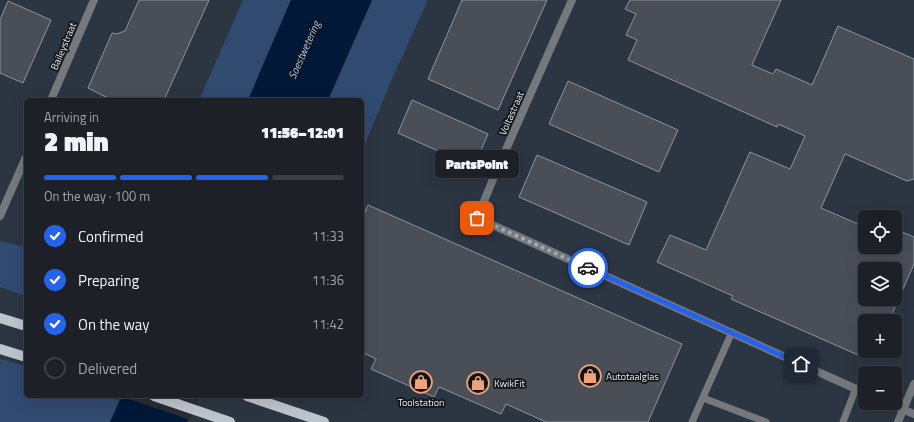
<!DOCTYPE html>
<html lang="en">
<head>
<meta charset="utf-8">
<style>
  body { margin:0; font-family:"Titillium Web",sans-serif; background:#25292f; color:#f1f3f6; height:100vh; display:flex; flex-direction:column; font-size:15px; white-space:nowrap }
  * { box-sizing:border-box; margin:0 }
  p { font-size:13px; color:#a0a3a7 }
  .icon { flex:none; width:22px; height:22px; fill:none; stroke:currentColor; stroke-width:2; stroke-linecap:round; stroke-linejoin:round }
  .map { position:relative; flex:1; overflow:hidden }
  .drawer { position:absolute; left:24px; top:98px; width:340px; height:300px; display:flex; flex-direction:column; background:#1d2127; border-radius:6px; box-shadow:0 4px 16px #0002,0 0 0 1px #3b3e44 }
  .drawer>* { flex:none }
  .tools { position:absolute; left:858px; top:210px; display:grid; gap:8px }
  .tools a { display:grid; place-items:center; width:44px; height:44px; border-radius:6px; background:#1d2127; box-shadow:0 4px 16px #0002,0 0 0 1px #3b3e44; font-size:20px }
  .pin { position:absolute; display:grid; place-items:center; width:34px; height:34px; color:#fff; margin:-17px; border-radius:8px; box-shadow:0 2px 6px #0006 }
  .courier { position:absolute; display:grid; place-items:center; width:40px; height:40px; margin:-20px; border:3px solid #2563eb; border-radius:50%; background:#fff; color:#222; box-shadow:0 1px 5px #0007 }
  .bubble { position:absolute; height:28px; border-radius:6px; background:#1d2127; box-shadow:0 4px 16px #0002,0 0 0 1px #3b3e44; font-size:13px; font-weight:800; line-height:28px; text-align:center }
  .summary em { font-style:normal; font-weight:800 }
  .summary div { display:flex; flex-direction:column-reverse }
  .summary { display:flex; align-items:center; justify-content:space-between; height:68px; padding:0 20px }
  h1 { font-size:26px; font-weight:800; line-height:30px }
  .bar { display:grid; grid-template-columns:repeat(4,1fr); gap:6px 4px; align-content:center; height:48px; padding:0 20px }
  .bar i { height:5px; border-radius:3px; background:#3b3e44 }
  .bar .active { background:#2563eb }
  .bar p { grid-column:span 4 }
  ol { padding:0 20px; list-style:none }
  li { display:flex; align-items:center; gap:12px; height:44px }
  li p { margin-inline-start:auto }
  li .icon { padding:4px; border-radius:50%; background:#2563eb; color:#fff; stroke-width:4 }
  li:last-child { color:#a0a3a7 }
  li i { width:22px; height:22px; border:2px solid #3b3e44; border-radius:50% }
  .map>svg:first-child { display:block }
  .built { fill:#2c3542; fill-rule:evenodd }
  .green { fill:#314a70 }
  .water { fill:#021839 }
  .pier { fill:#272c34 }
  .building { fill:#494e57; stroke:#8f959f; fill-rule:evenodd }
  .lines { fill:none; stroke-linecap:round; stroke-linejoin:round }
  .service { stroke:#75787c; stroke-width:7 }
  .minor { stroke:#75787c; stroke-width:8 }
  .tertiary { stroke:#75787c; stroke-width:8 }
  .primary { stroke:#bec4cc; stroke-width:10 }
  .done { stroke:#a7abb1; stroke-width:4; stroke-dasharray:0 7.2 }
  .route { stroke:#2563eb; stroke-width:5 }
  .labels { text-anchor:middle; stroke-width:3.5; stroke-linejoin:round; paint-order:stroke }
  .street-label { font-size:10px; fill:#ecf0f5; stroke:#121518 }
  .poi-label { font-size:10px; fill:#ecf0f5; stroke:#121518; text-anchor:start }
  .water-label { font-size:11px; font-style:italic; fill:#a1c4f6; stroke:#121518 }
</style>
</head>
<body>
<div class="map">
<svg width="914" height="422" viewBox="0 0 914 422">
  <rect width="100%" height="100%" fill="#272c34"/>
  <!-- built -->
  <path class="built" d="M0 0H914V422H0ZM26 100H362V396H26ZM865 217H895V247H865ZM865 269H895V299H865ZM865 321H895V351H865ZM865 373H895V403H865Z"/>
  <!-- green -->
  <g class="green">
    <path d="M243 0H291L248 100H199Z"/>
    <path d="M372 0H428L392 79 362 151V100H328Z"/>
    <path d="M0 241 26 247V296L0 287Z"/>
    <path d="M0 359 26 366V396H105L119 401 110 422H0Z"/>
  </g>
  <!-- water -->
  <g class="water">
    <path d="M291 0H372L328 100H248Z"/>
    <path d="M122 396H198L187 422H110Z"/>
  </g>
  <!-- pier -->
  <path class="pier" d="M120 396H192L199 398 190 420Z"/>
  <!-- building -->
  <g class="building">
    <path d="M139 0H209L164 100H112L88 88 112 33 116 34 125 31Z"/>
    <path d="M462 0H547L498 110 428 79Z"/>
    <path d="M630 0H781L752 65 773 74 776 69 812 85 838 26 914 59V179L907 181 845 154 821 208 865 227V247H895V229L914 237V264L889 321H865V358L731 299 733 296 657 262 670 235 706 250 750 152 790 169 805 136 778 124 777 127 628 60 637 40 626 35 636 14 625 9ZM865 269H895V299H865Z"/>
    <path d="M8 1 51 20 23 83 0 73V20Z"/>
    <path d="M568 81 678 130 659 172 549 124Z"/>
    <path d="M412 100 488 134 474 167 398 133Z"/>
    <path d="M537 155 647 202 629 245 519 197Z"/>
    <path d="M368 205 682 344 648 422H546L506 404 501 414 439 387 434 397 371 369 376 359 362 352V219Z"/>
  </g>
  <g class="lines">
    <!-- service -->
    <g class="service">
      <path d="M703 398 766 422"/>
      <path d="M692 422 732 332"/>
      <path d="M843 422 856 388"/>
    </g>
    <!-- minor -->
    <g class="minor">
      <path d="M572 0 496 172 477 218 865 393"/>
      <path d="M51 100 94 0"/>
      <path d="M0 216 26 157"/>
      <path d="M888 403 914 414"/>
    </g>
    <!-- tertiary -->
    <path class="tertiary" d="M898 422 903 410 914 384"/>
    <!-- primary -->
    <g class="primary">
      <path d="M0 318 26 326"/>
      <path d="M0 349 26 357"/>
      <path d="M154 396 230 422"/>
      <path d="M247 396 324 422"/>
    </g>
  </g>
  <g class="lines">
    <!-- done -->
    <path class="done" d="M477 218 588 268"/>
    <!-- route -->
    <path class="route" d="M588 268 801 364"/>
  </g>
  <!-- icons -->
  <defs>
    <g id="shop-ring" transform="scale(1.15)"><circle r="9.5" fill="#121518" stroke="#f0a27a" stroke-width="1.5"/><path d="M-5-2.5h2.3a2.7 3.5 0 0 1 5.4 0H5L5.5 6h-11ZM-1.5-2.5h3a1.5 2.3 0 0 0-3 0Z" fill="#f0a27a"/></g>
  </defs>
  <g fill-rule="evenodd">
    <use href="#shop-ring" x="590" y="376"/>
    <use href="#shop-ring" x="421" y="382"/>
    <use href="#shop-ring" x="478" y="383"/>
  </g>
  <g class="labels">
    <!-- street labels -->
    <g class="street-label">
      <text transform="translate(63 46) rotate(-67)" y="4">Baileystraat</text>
      <text transform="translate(511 113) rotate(-66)" y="4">Voltastraat</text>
    </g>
    <!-- poi labels -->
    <g class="poi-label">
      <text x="606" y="380">Autotaalglas</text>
      <text x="494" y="387">KwikFit</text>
      <text x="421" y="406" text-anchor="middle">Toolstation</text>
    </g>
    <!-- water labels -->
    <g class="water-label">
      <text transform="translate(304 50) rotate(-66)" y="4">Soestwetering</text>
    </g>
  </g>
</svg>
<div class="tools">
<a><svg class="icon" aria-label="locate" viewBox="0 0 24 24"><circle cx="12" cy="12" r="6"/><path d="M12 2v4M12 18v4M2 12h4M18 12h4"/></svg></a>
<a><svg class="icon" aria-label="layers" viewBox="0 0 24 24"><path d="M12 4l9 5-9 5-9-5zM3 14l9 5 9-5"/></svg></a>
<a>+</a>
<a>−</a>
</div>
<div class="pin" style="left:477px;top:218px;background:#ea580c"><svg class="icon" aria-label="bag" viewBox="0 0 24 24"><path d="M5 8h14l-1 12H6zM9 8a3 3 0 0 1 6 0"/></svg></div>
<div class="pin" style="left:801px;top:364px;background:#1f2937"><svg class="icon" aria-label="home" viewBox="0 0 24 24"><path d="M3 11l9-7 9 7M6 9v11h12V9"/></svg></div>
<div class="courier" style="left:588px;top:268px"><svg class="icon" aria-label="car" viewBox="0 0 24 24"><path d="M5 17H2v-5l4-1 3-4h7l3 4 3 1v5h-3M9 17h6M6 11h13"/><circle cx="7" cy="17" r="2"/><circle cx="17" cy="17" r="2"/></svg></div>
<div class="bubble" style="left:435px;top:150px;width:84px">PartsPoint</div>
<section class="drawer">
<div class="summary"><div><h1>2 min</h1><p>Arriving in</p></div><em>11:56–12:01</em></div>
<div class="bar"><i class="active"></i><i class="active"></i><i class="active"></i><i></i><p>On the way · 100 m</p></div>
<ol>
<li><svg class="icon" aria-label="check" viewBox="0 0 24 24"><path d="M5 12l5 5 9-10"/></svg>Confirmed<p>11:33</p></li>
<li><svg class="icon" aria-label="check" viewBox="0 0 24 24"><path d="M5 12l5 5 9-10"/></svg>Preparing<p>11:36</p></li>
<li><svg class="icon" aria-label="check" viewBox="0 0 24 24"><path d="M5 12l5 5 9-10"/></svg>On the way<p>11:42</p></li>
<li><i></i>Delivered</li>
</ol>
</section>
</div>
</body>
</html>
